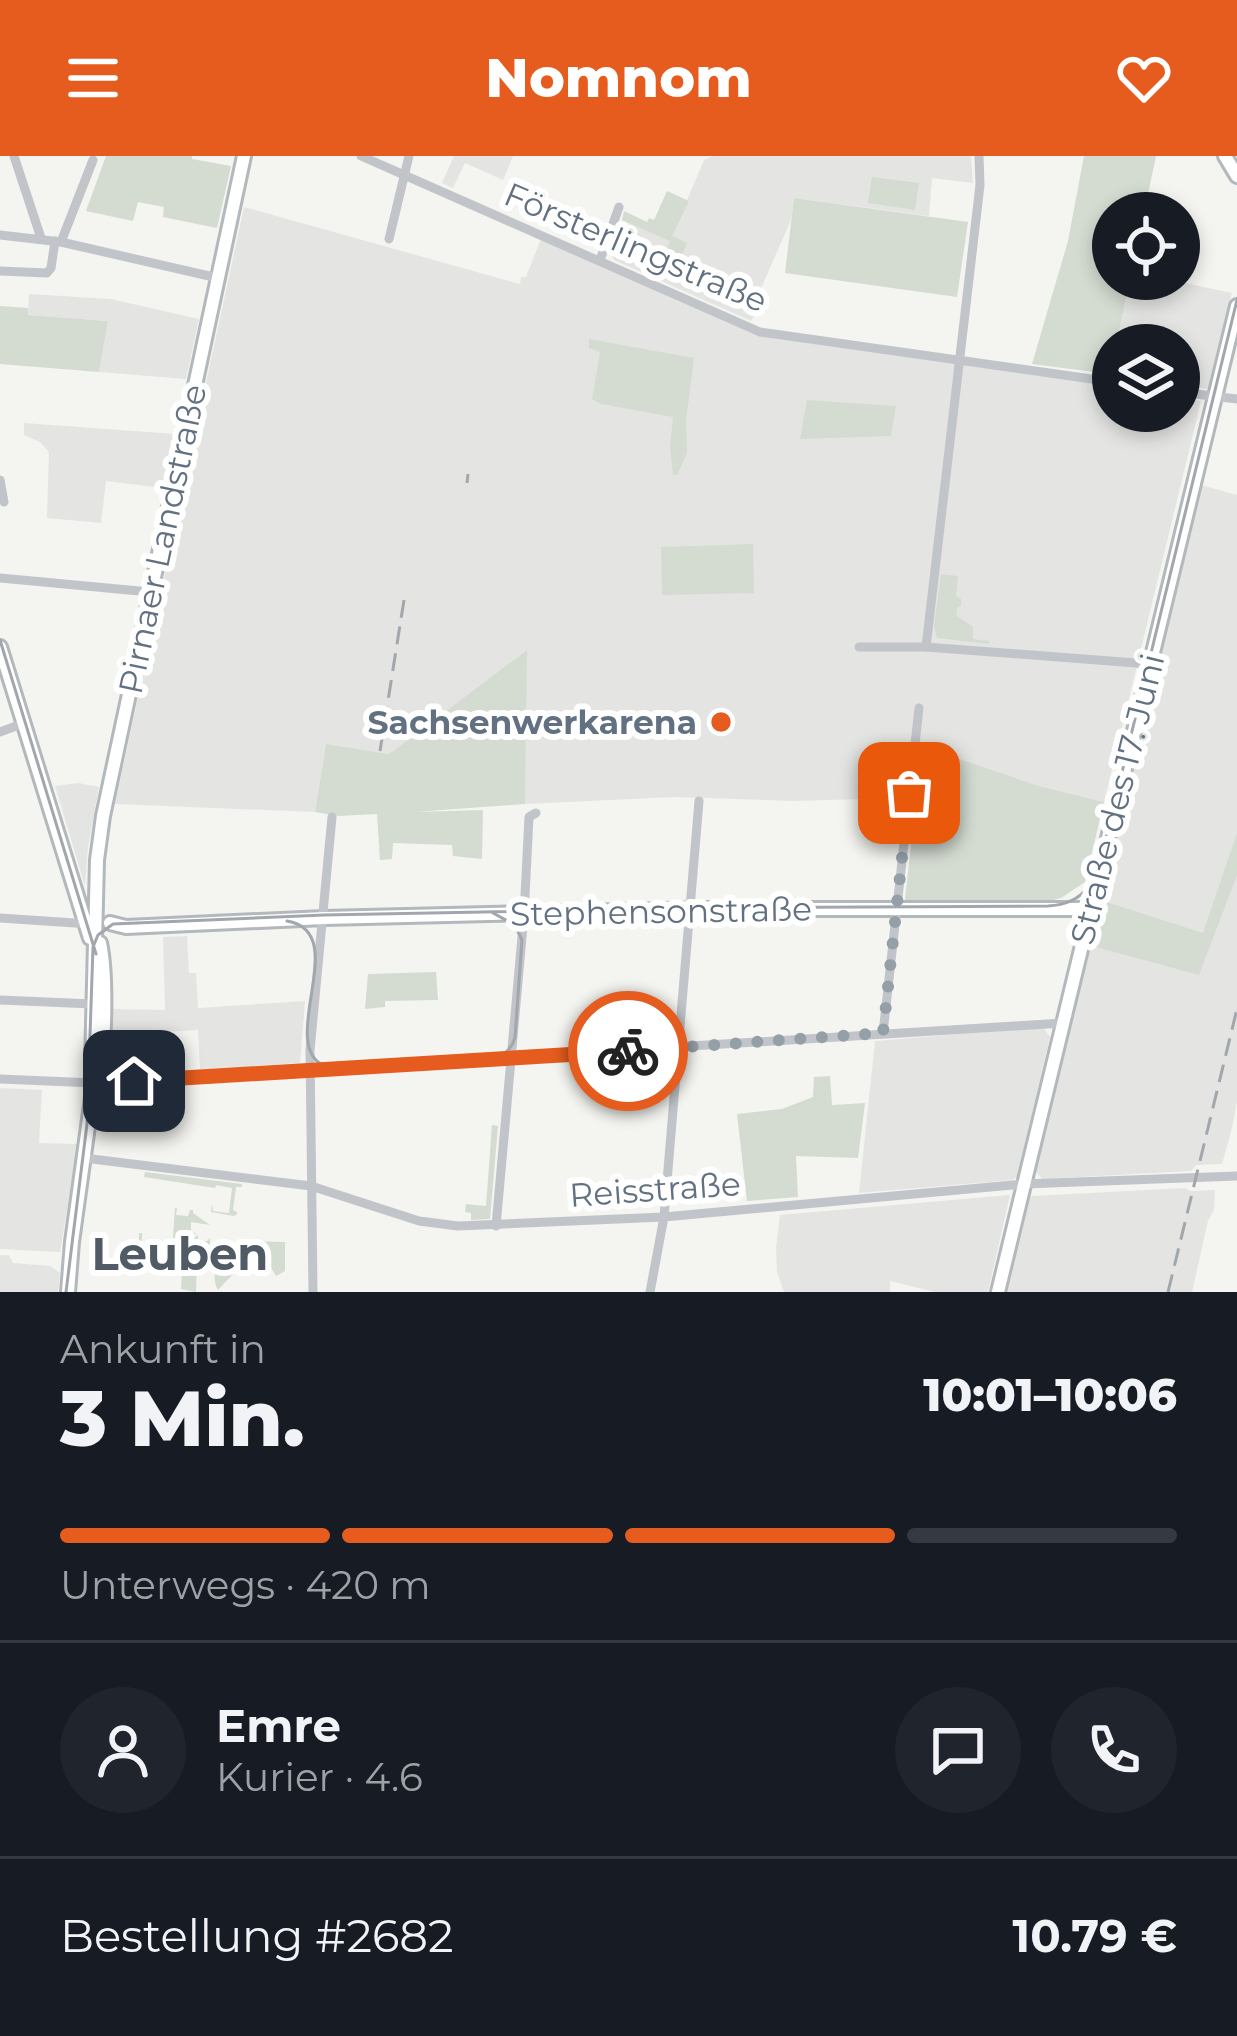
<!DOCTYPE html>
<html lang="de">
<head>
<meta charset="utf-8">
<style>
  body { margin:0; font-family:Montserrat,sans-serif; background:#20242c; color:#f1f3f6; height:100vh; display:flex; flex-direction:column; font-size:45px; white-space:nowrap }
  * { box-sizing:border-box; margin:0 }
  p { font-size:39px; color:#9ea1a6 }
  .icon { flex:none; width:66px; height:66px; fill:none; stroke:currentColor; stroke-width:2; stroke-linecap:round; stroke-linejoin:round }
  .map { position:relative; height:1136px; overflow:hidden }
  .side { display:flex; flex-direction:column; background:#171b24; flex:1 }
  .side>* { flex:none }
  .fabs { position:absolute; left:1092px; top:36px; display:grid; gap:24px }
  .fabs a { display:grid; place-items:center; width:108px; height:108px; border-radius:50%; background:#171b24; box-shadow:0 6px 18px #0003; font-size:60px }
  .pin { position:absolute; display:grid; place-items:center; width:102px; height:102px; color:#fff; margin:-51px; border-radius:24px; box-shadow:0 6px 18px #0006 }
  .courier { position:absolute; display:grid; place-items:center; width:120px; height:120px; margin:-60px; border:9px solid #e55c1e; border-radius:50%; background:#fff; color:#222; box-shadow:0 3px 15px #0007 }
  .head em { font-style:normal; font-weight:800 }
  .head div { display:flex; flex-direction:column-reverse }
  .head { display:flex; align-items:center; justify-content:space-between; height:204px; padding:0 60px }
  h1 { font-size:78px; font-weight:800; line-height:90px }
  .bar { display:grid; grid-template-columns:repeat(4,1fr); gap:18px 12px; align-content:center; height:144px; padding:0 60px }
  .bar i { height:15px; border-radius:9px; background:#363941 }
  .bar .active { background:#e55c1e }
  .bar p { grid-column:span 4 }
  .line { display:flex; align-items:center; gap:30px; padding:0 60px; border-top:3px solid #363941 }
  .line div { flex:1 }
  .round { display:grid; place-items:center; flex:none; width:126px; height:126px; border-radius:63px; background:#20242c }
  header { display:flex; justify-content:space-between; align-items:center; height:156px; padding:0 60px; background:#e55c1e; color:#fff; font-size:54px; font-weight:800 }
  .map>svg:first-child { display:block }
  .built { fill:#e4e5e3 }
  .green { fill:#d4dbd1 }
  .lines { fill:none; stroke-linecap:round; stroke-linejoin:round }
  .secondary-casing { stroke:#b3b8bc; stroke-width:18 }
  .street { stroke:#c1c4c8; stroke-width:9 }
  .secondary { stroke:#fff; stroke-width:12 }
  .tram { stroke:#a1a7ad; stroke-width:3 }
  .rail { stroke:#a1a7ad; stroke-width:3; stroke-dasharray:18 9; stroke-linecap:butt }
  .done { stroke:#959fa8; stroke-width:12; stroke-dasharray:0 21.6 }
  .route { stroke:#e55c1e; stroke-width:15 }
  .poi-dot { fill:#e55c1e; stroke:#fff; stroke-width:4.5 }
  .labels { text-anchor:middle; stroke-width:12; stroke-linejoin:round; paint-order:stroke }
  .street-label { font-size:33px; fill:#627181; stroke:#fff }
  .poi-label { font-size:33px; font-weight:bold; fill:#627181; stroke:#fff; text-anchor:end }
  .district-label { font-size:45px; font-weight:bold; fill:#505b66; stroke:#fff }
</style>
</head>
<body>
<header><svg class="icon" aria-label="menu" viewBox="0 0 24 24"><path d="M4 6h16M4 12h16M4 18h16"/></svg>Nomnom<svg class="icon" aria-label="heart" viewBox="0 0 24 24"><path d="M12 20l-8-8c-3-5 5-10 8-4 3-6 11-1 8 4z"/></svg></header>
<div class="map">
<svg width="1237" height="1136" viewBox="0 0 1237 1136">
  <rect width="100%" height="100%" fill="#f4f4f0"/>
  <!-- built -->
  <g class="built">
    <path d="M454 0H513L503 24 465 7 453 32 442 27Z"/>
    <path d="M713 0H971L973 27 932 22 929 60 794 42 791 64 758 139 766 144 760 158 756 156 751 165 614 104 612 100 622 64 670 84 704 4Z"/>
    <path d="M244 51 520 128 521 121H526L542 80 760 176 1113 230V255H1179V242L1201 245 1104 646 1039 630 922 590 908 588 901 642 793 645 675 641 525 648 526 495 389 598 326 588 315 656 115 648Z"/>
    <path d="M1130 123H1166L1232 137 1209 233 1179 229V189H1116Z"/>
    <path d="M29 138 111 143 199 163 186 223 99 216 108 165 28 159Z"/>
    <path d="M24 267 175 278 163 332 106 325 101 367 47 362 49 296 40 286 24 279Z"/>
    <path d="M1201 329 1237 339V945L1232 972 1222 1008 1196 1009 1191 1015 1042 1023 1035 1014Z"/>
    <path d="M78 627 99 631 88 691 85 730 55 630Z"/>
    <path d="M187 780 189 817H196L198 852 305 845 300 907 200 913 198 874 163 876 161 917 110 921 109 853 165 854 163 781Z"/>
    <path d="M1043 871 1050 881 1017 1021 1012 1024 859 1037 875 885Z"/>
    <path d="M0 932 42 934 39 987 78 988 60 1096 0 1093Z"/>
    <path d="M1185 1032 1190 1035 1215 1034 1214 1054 1208 1065 1192 1136H1005L1027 1043 1032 1040Z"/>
    <path d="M1010 1039 988 1136H935L890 1125V1136H784L777 1116 776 1091 780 1059Z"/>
    <path d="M0 1099H9L13 1107 50 1110 60 1117 58 1136H0Z"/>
  </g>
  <!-- green -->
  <g class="green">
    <path d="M106 0H192V3L231 10 217 72 163 61 164 51 138 46 133 65 86 55Z"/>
    <path d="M1084 0H1156L1144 57H1113V123H1130L1116 189H1113L1110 218 1032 208 1068 85Z"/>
    <path d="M872 21 919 27 915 54 868 47Z"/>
    <path d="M667 35 689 45 672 80 687 87 678 108 664 102 670 85 622 64 624 55 647 66 649 62 654 64Z"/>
    <path d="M794 42 968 66 957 141 785 117Z"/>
    <path d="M0 150 28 152V159L108 165 99 216 0 208Z"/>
    <path d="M589 183 694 202 686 265 687 297 677 319H673L670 291 673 261 601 248 592 243 600 196 589 192Z"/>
    <path d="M807 244 896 250 891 280 800 283Z"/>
    <path d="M753 388 754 437 662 439 661 391Z"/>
    <path d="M941 418 958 420 956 440 961 443V450L957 452 956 459 973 471V483L989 485V488L937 482 934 470Z"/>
    <path d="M527 494 525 648 415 656 483 654 482 703 453 700 452 689 393 687 392 703 380 704 377 658 338 660 315 656 326 588 389 598Z"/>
    <path d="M922 590 1039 630 1104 646 1085 726 1061 742 1049 745 907 747 905 743Z"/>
    <path d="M1237 677V719L1199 819 1092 790 1106 746 1203 777Z"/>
    <path d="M436 816 438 844 385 845V851L365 853 368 818Z"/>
    <path d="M830 920 832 949 865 947 858 1002 796 1000 798 1041 747 1045 737 958 782 953 813 941 814 921Z"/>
    <path d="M492 969 498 970 490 1063 471 1064V1057L465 1056 466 1048 486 1050Z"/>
    <path d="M145 1016 242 1028V1031H236L233 1054 238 1057 234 1060 211 1056 212 1048 213 1055 229 1057 232 1032 216 1029 215 1032 144 1021Z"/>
    <path d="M175 1052H177L176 1059 188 1060 190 1054H193V1057L210 1069 191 1066V1076L196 1077 188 1083 173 1082Z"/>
    <path d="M139 1077H142L141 1104 171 1105 173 1085 189 1086 198 1079V1085H207L210 1082V1091H198L197 1103 192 1101 188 1104 191 1109 197 1106 196 1136 181 1133 182 1114 139 1111Z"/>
    <path d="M246 1085 285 1086V1115L276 1120 270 1110 263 1114 259 1108 260 1091 246 1090Z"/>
    <path d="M231 1096 237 1100 235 1116 218 1134C212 1125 215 1108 221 1099Z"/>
  </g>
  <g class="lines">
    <!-- secondary casing -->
    <g class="secondary-casing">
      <g id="secondary">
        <path d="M1225 0 1237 20"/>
        <path d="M0 491 90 782"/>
        <path d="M110 767 126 771 324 762 703 753H1090"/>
        <path d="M95 926C107 902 106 815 100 787"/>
        <path d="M68 1136 72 1086 94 927 92 909 97 704 103 660 244 0"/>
        <path d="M998 1136 1237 150"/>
      </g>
    </g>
    <!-- street -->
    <g class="street">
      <path d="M14 0 41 82"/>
      <path d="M361 0 760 176 1113 226"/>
      <path d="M0 79 61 86 218 122"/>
      <path d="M389 83 409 0"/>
      <path d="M61 86 93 4"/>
      <path d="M600 104 619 51"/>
      <path d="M0 115 47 117 51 112 55 85"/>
      <path d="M1179 236 1237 243"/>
      <path d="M0 324 4 346"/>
      <path d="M0 422 150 436"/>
      <path d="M859 491H926L1136 507 1150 511"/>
      <path d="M926 491 980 29 979 0"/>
      <path d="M0 576 24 567"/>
      <path d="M0 762 90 768"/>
      <path d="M0 844 93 848"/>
      <path d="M883 877 919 552"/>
      <path d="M0 923 94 927 1063 867"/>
      <path d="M84 1002 311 1030 419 1065 458 1070 664 1061 1024 1028 1237 1020"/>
      <path d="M496 1070 524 759 529 661 536 657"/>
      <path d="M313 1136 310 894 332 661"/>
      <path d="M650 1136 664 1061 699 645"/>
    </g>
    <!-- secondary -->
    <use href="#secondary" class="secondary"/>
    <!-- tram -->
    <g class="tram">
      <path d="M0 484 96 798"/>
      <path d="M287 765C353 776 276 887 324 910 333 915 344 913 353 913L485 905C499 902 511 897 515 881L522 784 515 769 493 757"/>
      <path d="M66 1136 87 968 93 791 98 779 113 768 324 759 690 752 1048 750C1092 748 1096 717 1106 682L1237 144"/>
    </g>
    <!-- rail -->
    <g class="rail">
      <path d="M467 327 468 318"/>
      <path d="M380 595 404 444"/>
      <path d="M1168 1136 1237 853"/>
    </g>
  </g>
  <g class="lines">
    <!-- done -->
    <path class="done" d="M628 895 883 877 909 637"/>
    <!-- route -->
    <path class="route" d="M134 925 628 895"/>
  </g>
  <!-- markers -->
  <circle class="poi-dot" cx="721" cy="566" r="12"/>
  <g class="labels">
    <!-- street labels -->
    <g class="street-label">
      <text transform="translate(636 91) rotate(23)" y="12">Försterlingstraße</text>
      <text transform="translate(162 383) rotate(-78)" y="12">Pirnaer Landstraße</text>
      <text transform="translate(1117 643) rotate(-76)" y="12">Straße des 17. Juni</text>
      <text transform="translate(661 755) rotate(-1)" y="12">Stephensonstraße</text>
      <text transform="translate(655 1033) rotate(-4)" y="12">Reisstraße</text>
    </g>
    <!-- poi labels -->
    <g class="poi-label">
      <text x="697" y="578">Sachsenwerkarena</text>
    </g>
    <!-- district labels -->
    <g class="district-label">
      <text x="180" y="1114">Leuben</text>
    </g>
  </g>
</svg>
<div class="fabs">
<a><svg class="icon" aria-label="locate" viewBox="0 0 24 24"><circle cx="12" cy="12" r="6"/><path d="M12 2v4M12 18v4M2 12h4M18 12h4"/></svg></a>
<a><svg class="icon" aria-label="layers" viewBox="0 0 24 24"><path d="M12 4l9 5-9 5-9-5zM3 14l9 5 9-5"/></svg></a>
</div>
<div class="pin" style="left:909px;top:637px;background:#ea580c"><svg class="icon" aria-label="bag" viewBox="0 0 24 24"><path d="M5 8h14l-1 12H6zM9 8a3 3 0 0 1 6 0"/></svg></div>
<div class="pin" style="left:134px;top:925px;background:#1f2937"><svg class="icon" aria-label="home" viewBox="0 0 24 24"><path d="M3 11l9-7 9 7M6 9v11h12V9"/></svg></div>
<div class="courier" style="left:628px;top:895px"><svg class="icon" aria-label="bike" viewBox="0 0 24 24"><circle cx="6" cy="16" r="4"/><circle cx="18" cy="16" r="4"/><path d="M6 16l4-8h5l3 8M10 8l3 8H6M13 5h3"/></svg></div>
</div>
<section class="side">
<div class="head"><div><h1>3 Min.</h1><p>Ankunft in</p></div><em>10:01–10:06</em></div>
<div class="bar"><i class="active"></i><i class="active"></i><i class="active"></i><i></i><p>Unterwegs · 420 m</p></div>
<div class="line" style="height:216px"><a class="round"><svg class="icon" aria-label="person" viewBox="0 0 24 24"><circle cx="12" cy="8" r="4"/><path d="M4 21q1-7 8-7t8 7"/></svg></a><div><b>Emre</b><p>Kurier · 4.6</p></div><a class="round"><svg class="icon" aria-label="chat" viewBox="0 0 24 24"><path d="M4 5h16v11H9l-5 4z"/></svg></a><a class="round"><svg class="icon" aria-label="phone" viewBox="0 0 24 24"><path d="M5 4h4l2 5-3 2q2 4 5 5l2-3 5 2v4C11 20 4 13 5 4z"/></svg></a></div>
<div class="line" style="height:156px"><div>Bestellung #2682</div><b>10.79 €</b></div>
</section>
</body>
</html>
